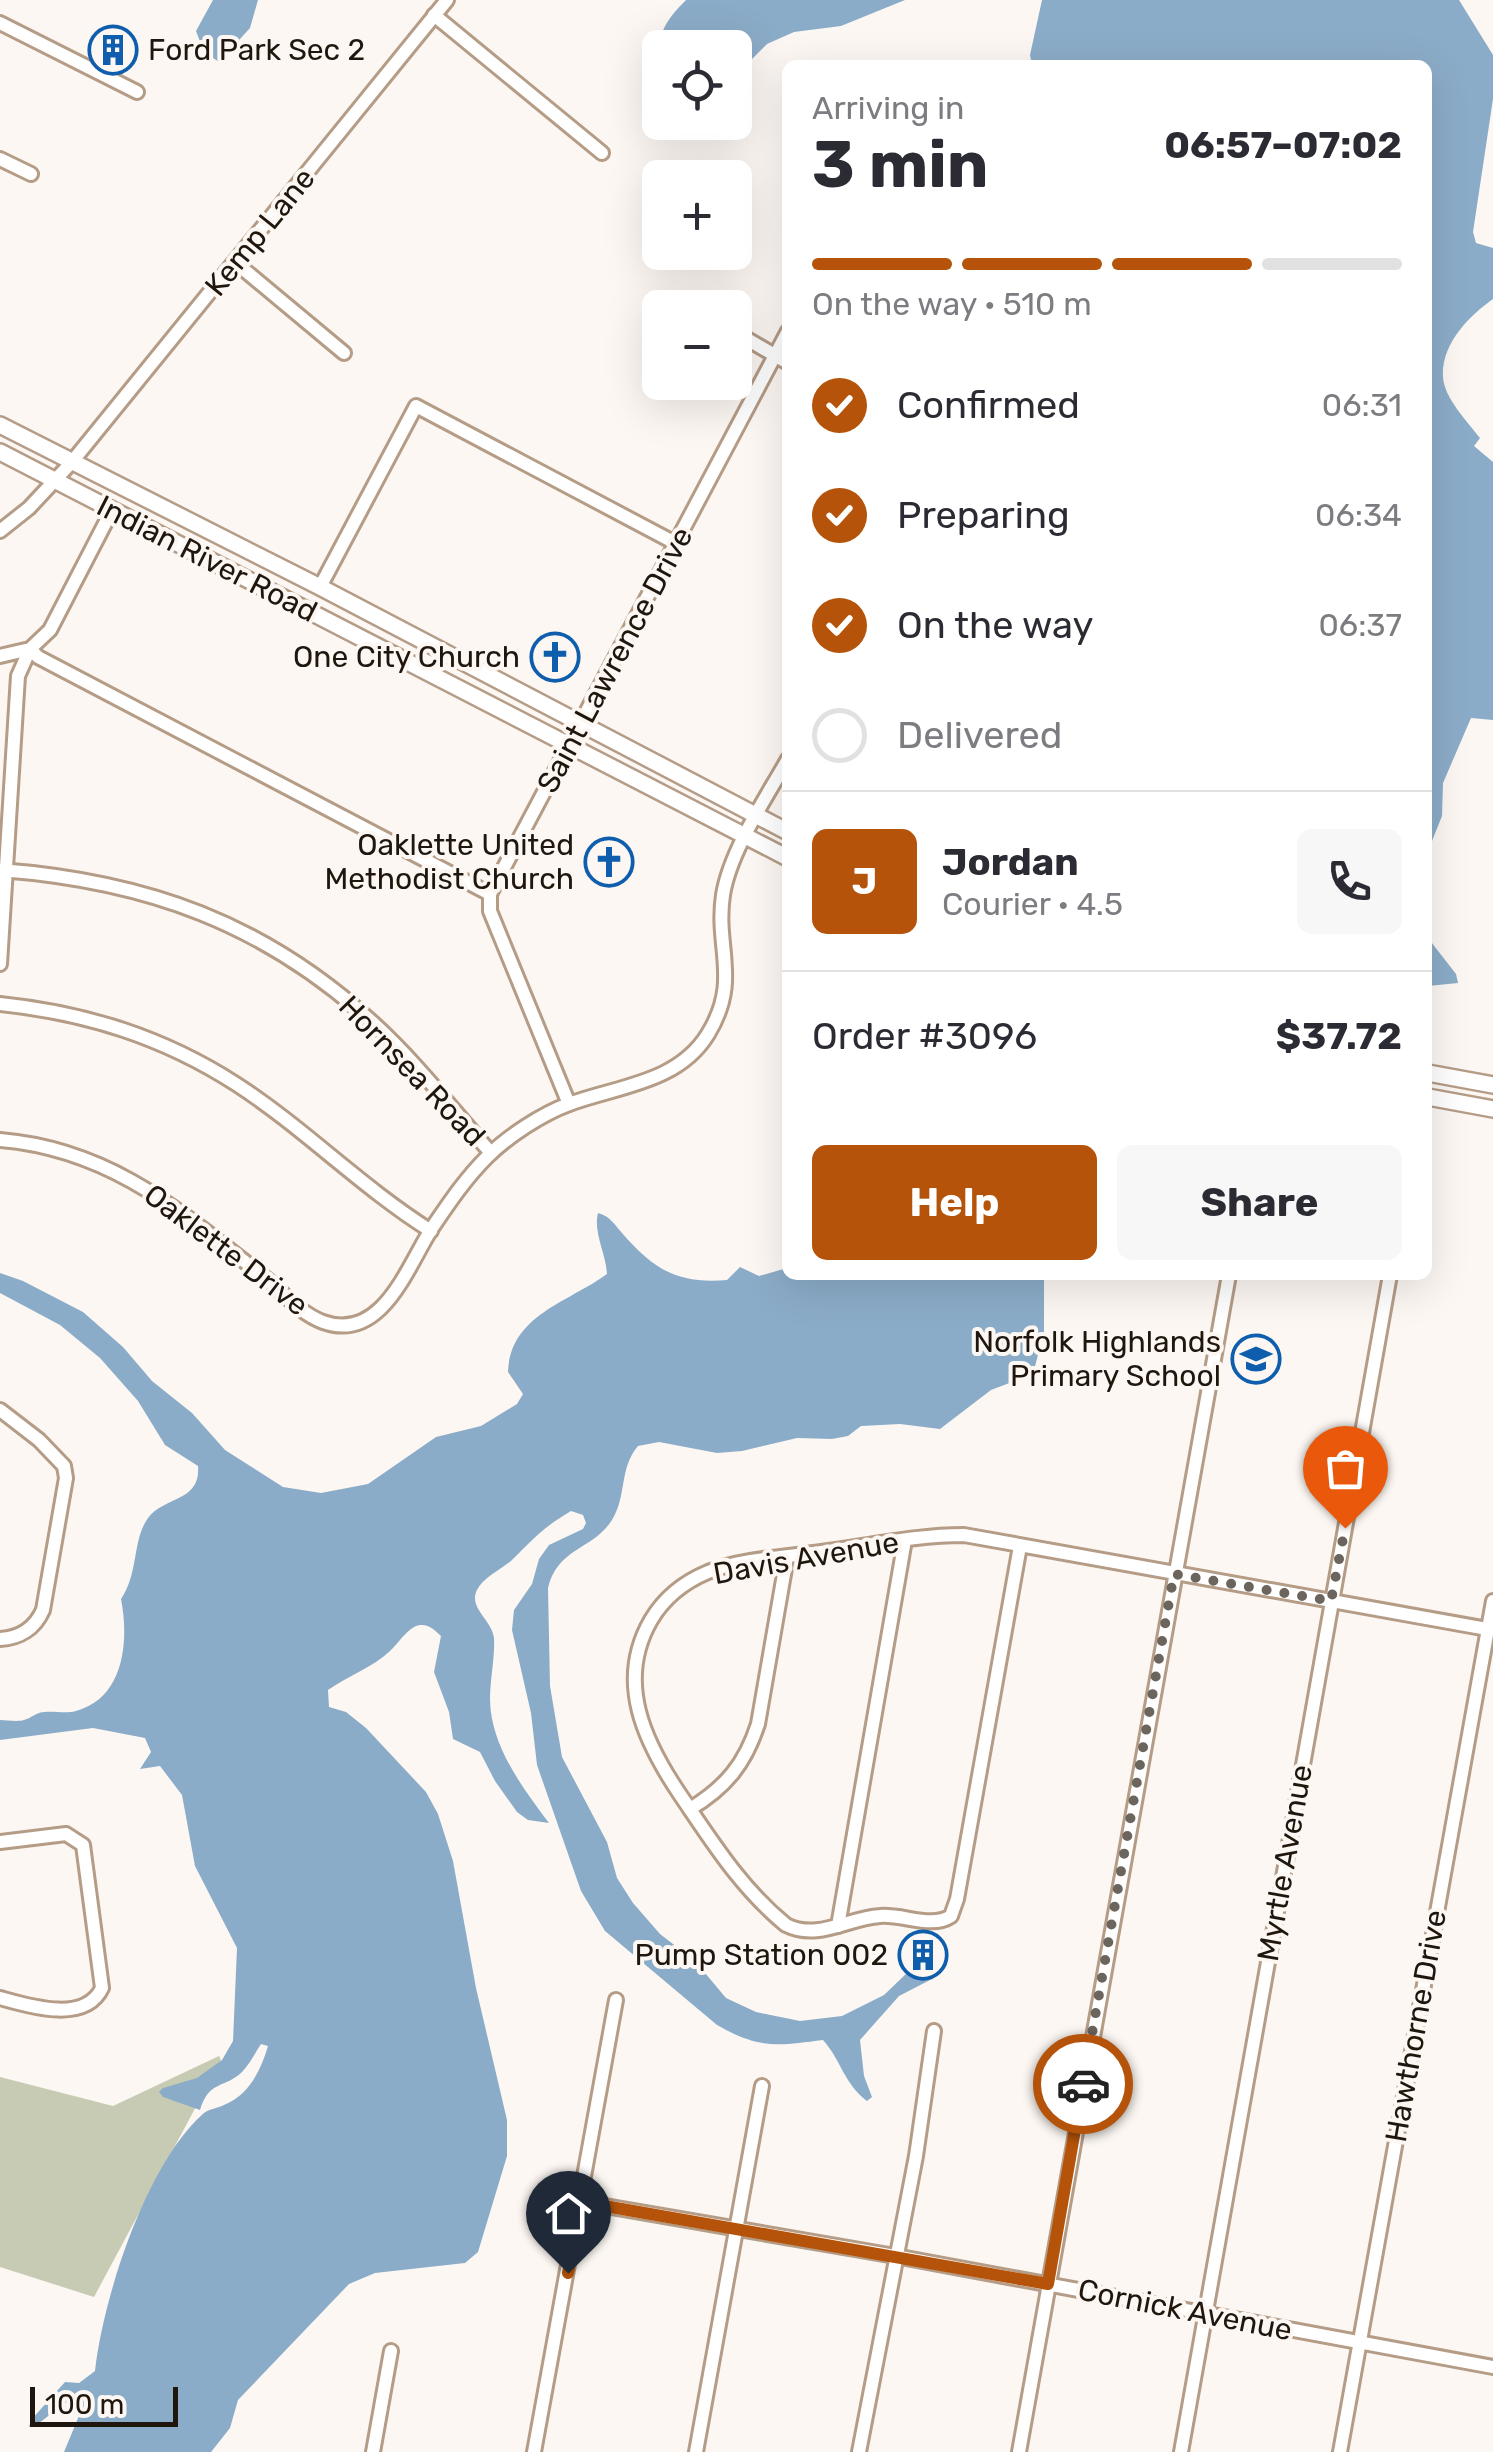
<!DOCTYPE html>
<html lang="en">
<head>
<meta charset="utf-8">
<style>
  body { margin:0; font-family:Rubik,sans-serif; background:#f7f7f7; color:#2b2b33; height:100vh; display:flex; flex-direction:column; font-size:38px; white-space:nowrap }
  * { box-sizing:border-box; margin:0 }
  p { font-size:32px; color:#7c7c81 }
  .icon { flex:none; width:55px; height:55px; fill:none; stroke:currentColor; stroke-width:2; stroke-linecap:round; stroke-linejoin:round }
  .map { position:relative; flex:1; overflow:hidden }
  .drawer { position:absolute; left:782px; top:60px; width:650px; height:1220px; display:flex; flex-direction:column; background:#fff; border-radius:15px; box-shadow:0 10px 40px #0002 }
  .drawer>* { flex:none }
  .tools { position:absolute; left:642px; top:30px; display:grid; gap:20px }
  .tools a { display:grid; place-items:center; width:110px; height:110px; border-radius:15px; background:#fff; box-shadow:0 10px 40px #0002; font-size:50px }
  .scale { position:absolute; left:30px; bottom:25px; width:148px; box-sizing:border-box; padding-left:10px; border:5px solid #1f160e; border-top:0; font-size:28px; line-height:35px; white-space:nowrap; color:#1f160e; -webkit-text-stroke:8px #fcf7f2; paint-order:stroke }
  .pin { position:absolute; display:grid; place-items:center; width:85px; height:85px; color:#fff; margin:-102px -42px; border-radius:50% 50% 50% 0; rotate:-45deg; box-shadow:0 0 10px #0007 }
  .pin .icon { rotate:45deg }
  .courier { position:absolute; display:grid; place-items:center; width:100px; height:100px; margin:-50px; border:8px solid #b45309; border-radius:50%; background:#fff; color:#222; box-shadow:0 2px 12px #0007 }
  .overview em { font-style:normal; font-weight:700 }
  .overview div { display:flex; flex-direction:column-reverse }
  .overview { display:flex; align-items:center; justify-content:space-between; height:170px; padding:0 30px }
  h1 { font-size:65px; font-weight:700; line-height:75px }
  .bar { display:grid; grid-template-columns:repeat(4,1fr); gap:15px 10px; align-content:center; height:120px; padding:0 30px }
  .bar i { height:12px; border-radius:8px; background:#e1e1e2 }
  .bar .current { background:#b45309 }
  .bar p { grid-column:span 4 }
  .line { display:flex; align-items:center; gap:25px; padding:0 30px; border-top:2px solid #e1e1e2 }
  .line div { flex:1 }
  .round { display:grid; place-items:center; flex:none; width:105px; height:105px; border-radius:15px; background:#f7f7f7 }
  ol { padding:0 30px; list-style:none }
  li { display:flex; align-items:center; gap:30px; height:110px }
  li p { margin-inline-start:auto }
  li .icon { padding:10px; border-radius:50%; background:#b45309; color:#fff; stroke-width:4 }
  li:last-child { color:#7c7c81 }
  li i { width:55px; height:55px; border:5px solid #e1e1e2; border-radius:50% }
  .cta { display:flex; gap:20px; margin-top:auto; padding:20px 30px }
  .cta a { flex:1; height:115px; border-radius:15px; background:#b45309; color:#fff; font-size:40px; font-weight:700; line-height:115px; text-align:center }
  .cta a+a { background:#f7f7f7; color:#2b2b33 }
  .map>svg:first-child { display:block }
  .green { fill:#c8cbb3 }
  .water { fill:#8bacc8 }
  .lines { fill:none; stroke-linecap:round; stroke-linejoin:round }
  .minor-casing { stroke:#b59c86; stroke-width:18 }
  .major-casing { stroke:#b59c86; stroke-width:20 }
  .minor { stroke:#fff; stroke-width:12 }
  .major { stroke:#fff; stroke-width:15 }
  .done { stroke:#6c655e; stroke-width:10; stroke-dasharray:0 18 }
  .route { stroke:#b45309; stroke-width:12 }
  .labels { text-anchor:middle; stroke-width:8; stroke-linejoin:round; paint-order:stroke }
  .poi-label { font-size:30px; fill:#1f160e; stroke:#fcf7f2; text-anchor:end }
  .street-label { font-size:30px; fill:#1f160e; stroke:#fcf7f2 }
</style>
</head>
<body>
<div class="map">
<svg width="1493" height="2452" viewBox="0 0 1493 2452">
  <rect width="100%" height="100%" fill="#fcf7f2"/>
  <!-- green -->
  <path class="green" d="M219 2056 221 2060 94 2297 0 2267V2077L113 2106Z"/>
  <!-- water -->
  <g class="water">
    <path d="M213 0H258L250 28 219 62 204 52 196 31Z"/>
    <path d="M686 0H905L841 26 794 32 767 44 735 76V48H660V63C656 35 666 20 686 0Z"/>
    <path d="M1042 0H1459L1493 55V99L1473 232 1476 243 1493 248V299C1469 316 1441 344 1443 377 1444 398 1468 422 1480 438L1474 446 1493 462V720L1471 718 1443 783 1442 816 1428 851V65H1032L1030 55Z"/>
    <path d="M1428 938 1456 974 1458 983 1428 986Z"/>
    <path d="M598 1213C610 1216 615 1225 622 1233 654 1270 678 1284 727 1280L740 1267 759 1276 787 1268 788 1275H1044V1332L1033 1374 991 1390 940 1429 900 1424 861 1426 848 1436 832 1439 797 1438 742 1451 717 1453 659 1442 638 1446C619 1468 627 1496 612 1520 593 1550 558 1547 548 1588L550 1686 562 1757 607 1842 617 1878 633 1903 660 1934 695 1961 726 1998 756 2012 800 2021 842 2016 884 1995 908 1972 931 1963 935 1971 932 1979 899 1996 860 2040 864 2076 872 2097 867 2101C844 2084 841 2060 823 2040 777 2046 759 2049 717 2025L605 1931 581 1891 537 1765 531 1713 512 1630 514 1610 532 1584 539 1559 549 1545 583 1529 586 1523 583 1515 571 1511C544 1527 534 1538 512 1560 502 1569 483 1577 477 1590 468 1608 492 1620 494 1638 495 1658 490 1679 490 1700 491 1746 522 1787 549 1823L528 1820 517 1812 495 1781 480 1752 453 1739 449 1712 434 1672 441 1636C436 1631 429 1624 420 1625 409 1626 398 1644 390 1651 373 1667 348 1676 328 1690L329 1707 346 1712 366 1728 426 1792 438 1814 453 1861 476 1988 507 2120V2156L478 2252 465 2263 375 2273 349 2284 238 2400 230 2428 211 2452H64L81 2411 82 2400C60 2397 48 2423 29 2427L31 2420 65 2382 79 2383 95 2371C103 2297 147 2162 204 2113 209 2109 218 2108 224 2105 249 2095 261 2070 268 2046L261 2044C255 2053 250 2064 242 2072 224 2089 209 2080 200 2110L163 2097 159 2092 163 2088 197 2078 222 2060 233 2041 237 1948 195 1866 182 1795 160 1766 140 1769 151 1752 145 1738 93 1728 0 1740V1720C7 1720 17 1722 24 1720 32 1718 36 1712 45 1712 56 1711 65 1714 76 1711 125 1698 129 1639 121 1599 139 1573 132 1540 148 1518 165 1496 201 1502 198 1466L165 1445 138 1401 100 1358 60 1325 0 1293V1273L23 1281 83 1312 123 1347 152 1381 192 1413 225 1450 283 1487 321 1493 368 1484 436 1437 481 1426 517 1404 523 1394 508 1372C510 1315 569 1302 607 1274 606 1254 593 1232 598 1213Z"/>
  </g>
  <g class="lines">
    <!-- minor casing -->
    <g class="minor-casing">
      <g id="minor">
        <path d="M434 15 602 153"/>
        <path d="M0 23 137 92"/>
        <path d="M0 159 31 174"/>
        <path d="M236 263 344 353"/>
        <path d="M735 332 788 363"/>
        <path d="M0 531 29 508 71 463 447 0"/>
        <path d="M320 587 416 406 677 544"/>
        <path d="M0 656 30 649 50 630 112 510"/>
        <path d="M0 870C146 881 264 923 373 1023 416 1062 452 1109 491 1153"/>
        <path d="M0 964 18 676 30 649 38 657 490 894"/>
        <path d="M0 1004C86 1013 163 1037 236 1084 304 1128 361 1187 431 1231"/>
        <path d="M569 1104 490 911V894L788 331"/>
        <path d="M0 1140C110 1149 180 1211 263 1276 283 1292 299 1313 323 1322 382 1343 407 1267 432 1228 449 1203 465 1179 487 1157 508 1136 542 1114 569 1104 618 1086 678 1083 708 1034 741 980 715 948 723 895 730 851 766 798 788 759"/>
        <path d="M0 1410 39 1440 64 1466 66 1478 43 1610C35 1628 20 1638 0 1639"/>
        <path d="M1020 1546 957 1899 951 1916C932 1929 903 1914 880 1916 848 1918 818 1941 786 1925 741 1888 713 1843 681 1796 645 1743 615 1682 651 1620 664 1598 684 1582 708 1572 744 1558 789 1557 828 1551 872 1545 918 1535 964 1535L1493 1630"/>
        <path d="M690 1809C726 1787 745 1764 758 1724L787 1557"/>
        <path d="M0 1842 66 1834 83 1845 102 1988C85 2024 29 2006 0 1998"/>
        <path d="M838 1926 905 1540"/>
        <path d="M582 2202 895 2256 1493 2367"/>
        <path d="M373 2452 391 2351"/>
        <path d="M534 2452 616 2000"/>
        <path d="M696 2452 762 2086"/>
        <path d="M859 2452 916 2156 934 2031"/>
        <path d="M1019 2452 1229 1275"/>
        <path d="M1181 2452 1390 1275"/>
        <path d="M1340 2452 1493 1601"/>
      </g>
    </g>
    <!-- major casing -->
    <g class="major-casing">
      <g id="major">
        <path d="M0 425 320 587 788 832"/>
        <path d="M0 452 788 858"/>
        <path d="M1428 1073 1493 1085"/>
        <path d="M1428 1097 1493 1109"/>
      </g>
    </g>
    <!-- minor -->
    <use href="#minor" class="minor"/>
    <!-- major -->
    <use href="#major" class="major"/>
  </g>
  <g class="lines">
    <!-- done -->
    <path class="done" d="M1083 2084 1174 1574 1331 1601 1345 1528"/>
    <!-- route -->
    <path class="route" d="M568 2273 582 2202 1048 2284 1083 2084"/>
  </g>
  <!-- icons -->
  <defs>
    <g id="building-ring" transform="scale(2.5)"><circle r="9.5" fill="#fcf7f2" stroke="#0e5ead" stroke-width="1.5"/><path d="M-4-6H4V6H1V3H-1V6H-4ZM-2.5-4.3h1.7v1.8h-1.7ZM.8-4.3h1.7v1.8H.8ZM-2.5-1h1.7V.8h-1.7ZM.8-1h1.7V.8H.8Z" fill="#0e5ead"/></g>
    <g id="church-ring" transform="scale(2.5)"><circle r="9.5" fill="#fcf7f2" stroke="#0e5ead" stroke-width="1.5"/><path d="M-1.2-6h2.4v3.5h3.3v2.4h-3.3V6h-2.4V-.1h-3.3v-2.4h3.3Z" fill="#0e5ead"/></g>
    <g id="school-ring" transform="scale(2.5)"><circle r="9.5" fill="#fcf7f2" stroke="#0e5ead" stroke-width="1.5"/><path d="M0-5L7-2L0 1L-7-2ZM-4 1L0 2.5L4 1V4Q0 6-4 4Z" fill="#0e5ead"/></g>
  </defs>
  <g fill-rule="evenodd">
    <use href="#building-ring" x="113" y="50"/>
    <use href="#church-ring" x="555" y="657"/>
    <use href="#church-ring" x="609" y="862"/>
    <use href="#school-ring" x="1256" y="1359"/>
    <use href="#building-ring" x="923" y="1955"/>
  </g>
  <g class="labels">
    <!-- poi labels -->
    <g class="poi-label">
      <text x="148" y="60" text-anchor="start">Ford Park Sec 2</text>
      <text x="520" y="667">One City Church</text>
      <text x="574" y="855">Oaklette United<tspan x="574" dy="34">Methodist Church</tspan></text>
      <text x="1221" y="1352">Norfolk Highlands<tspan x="1221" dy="34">Primary School</tspan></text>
      <text x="888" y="1965">Pump Station 002</text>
    </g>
    <!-- street labels -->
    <g class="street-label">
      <text transform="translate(260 232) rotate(-51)" y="10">Kemp Lane</text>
      <text transform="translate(207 559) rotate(27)" y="10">Indian River Road</text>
      <text transform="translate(615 660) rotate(-62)" y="10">Saint Lawrence Drive</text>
      <text transform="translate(412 1071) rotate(46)" y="10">Hornsea Road</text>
      <text transform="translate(226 1250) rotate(37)" y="10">Oaklette Drive</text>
      <text transform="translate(806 1558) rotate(-10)" y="10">Davis Avenue</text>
      <text transform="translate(1285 1863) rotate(-80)" y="10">Myrtle Avenue</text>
      <text transform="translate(1416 2026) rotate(-80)" y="10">Hawthorne Drive</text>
      <text transform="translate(1185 2310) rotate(11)" y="10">Cornick Avenue</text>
    </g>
  </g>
</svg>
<div class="tools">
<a><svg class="icon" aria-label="locate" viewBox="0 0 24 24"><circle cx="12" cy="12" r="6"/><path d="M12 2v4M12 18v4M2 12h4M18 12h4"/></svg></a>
<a>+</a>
<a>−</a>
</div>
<div class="scale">100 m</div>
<div class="pin" style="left:1345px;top:1528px;background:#ea580c"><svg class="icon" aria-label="bag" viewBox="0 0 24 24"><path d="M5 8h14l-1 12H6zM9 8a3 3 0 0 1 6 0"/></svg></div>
<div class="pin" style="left:568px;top:2273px;background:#1f2937"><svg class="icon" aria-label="home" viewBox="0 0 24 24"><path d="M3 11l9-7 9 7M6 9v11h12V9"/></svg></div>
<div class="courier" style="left:1083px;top:2084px"><svg class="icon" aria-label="car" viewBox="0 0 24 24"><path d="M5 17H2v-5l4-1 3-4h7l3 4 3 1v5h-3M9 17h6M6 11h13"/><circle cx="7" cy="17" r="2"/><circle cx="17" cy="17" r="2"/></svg></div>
<section class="drawer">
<div class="overview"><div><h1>3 min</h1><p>Arriving in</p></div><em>06:57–07:02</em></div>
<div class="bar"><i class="current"></i><i class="current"></i><i class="current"></i><i></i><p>On the way · 510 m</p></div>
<ol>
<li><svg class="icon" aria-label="check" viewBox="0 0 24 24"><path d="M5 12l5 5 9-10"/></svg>Confirmed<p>06:31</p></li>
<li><svg class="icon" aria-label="check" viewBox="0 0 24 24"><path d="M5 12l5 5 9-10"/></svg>Preparing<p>06:34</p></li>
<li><svg class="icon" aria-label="check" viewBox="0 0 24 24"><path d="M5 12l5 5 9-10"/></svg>On the way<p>06:37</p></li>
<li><i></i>Delivered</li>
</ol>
<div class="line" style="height:180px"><b class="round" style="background:#b45309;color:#fff">J</b><div><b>Jordan</b><p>Courier · 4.5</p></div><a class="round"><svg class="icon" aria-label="phone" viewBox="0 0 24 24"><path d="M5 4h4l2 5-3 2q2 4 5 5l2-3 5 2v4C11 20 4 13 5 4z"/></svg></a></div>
<div class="line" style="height:130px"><div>Order #3096</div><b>$37.72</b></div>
<div class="cta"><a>Help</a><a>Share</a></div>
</section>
</div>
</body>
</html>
